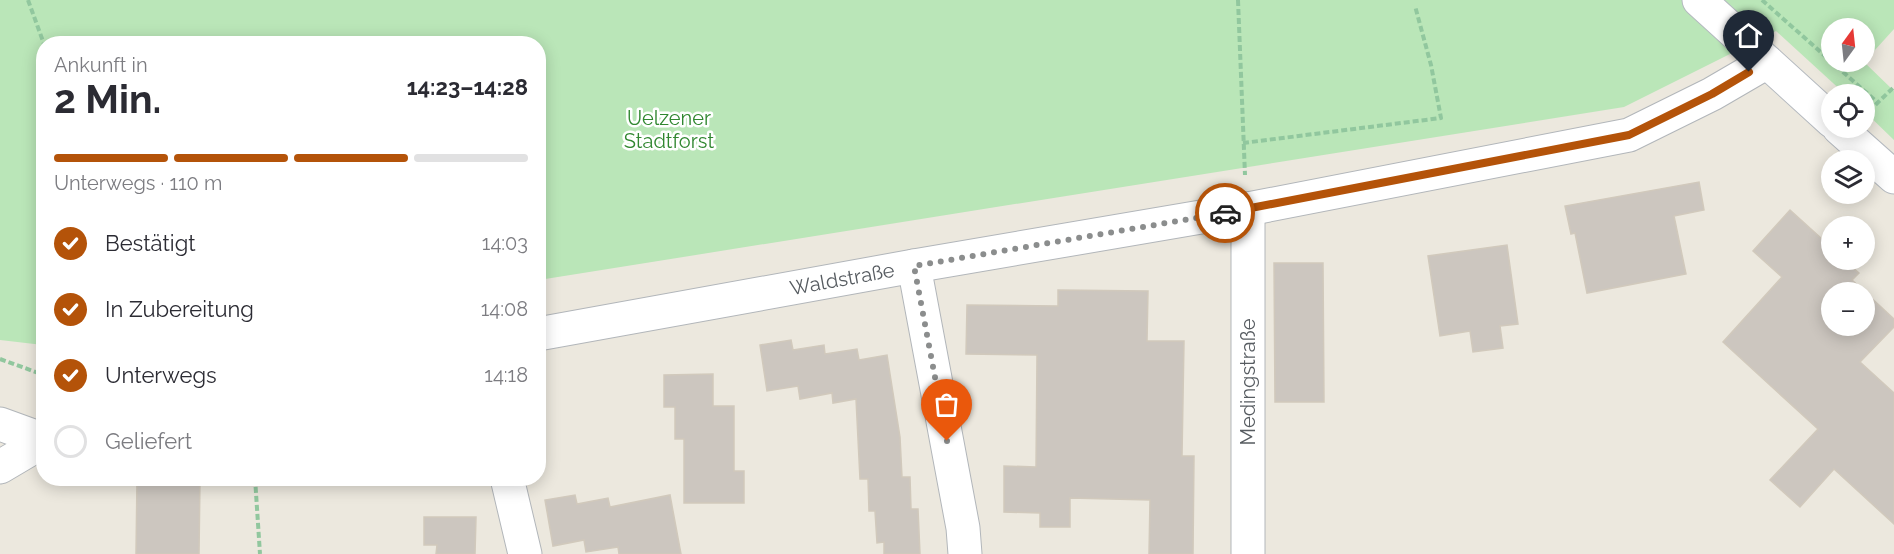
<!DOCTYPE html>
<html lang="de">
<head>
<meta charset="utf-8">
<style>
  body { margin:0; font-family:Raleway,sans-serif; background:#f2f2f3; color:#2b2b33; height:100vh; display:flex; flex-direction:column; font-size:22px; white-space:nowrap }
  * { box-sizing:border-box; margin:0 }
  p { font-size:20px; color:#7c7c81 }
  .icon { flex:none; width:33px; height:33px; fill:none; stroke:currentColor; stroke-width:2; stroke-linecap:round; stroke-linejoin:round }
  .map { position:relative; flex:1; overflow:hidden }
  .panel { position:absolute; left:36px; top:36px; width:510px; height:450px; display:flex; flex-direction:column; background:#fff; border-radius:24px; box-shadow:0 3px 15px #0003 }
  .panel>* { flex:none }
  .needle { width:39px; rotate:15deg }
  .fabs { position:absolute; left:1821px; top:18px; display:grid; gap:12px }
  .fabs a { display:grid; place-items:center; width:54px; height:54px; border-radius:50%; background:#fff; box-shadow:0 3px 15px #0003; font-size:30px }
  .pin { position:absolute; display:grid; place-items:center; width:51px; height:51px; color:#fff; margin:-62px -26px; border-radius:50% 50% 50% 0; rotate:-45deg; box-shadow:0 0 6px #0007 }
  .pin .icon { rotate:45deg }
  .courier { position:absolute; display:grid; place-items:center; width:60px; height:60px; margin:-30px; border:4px solid #b45309; border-radius:50%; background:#fff; color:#222; box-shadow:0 2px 8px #0007 }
  .overview em { font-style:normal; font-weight:700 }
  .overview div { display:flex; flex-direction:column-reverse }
  .overview { display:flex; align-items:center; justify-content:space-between; height:102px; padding:0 18px }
  h1 { font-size:39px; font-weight:700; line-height:45px }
  .bar { display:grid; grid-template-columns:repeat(4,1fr); gap:9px 6px; align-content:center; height:72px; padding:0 18px }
  .bar i { height:8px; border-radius:4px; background:#e1e1e2 }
  .bar .on { background:#b45309 }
  .bar p { grid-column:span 4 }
  ol { padding:0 18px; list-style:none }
  li { display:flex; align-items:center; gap:18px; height:66px }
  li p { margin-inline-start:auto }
  li .icon { padding:6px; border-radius:50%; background:#b45309; color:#fff; stroke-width:4 }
  li:last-child { color:#7c7c81 }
  li i { width:33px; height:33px; border:3px solid #e1e1e2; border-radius:50% }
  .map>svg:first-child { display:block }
  .green { fill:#bae6b8 }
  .building { fill:#ccc6bf; stroke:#d1c9bc; stroke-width:1.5; fill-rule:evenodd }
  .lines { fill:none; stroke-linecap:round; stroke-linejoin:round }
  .street-casing { stroke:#b2b6ba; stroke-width:35 }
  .secondary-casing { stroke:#b4b9bf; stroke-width:35 }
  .path { stroke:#91c79e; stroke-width:4; stroke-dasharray:6 3; stroke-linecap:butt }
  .street { stroke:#fff; stroke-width:33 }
  .secondary { stroke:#fff; stroke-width:33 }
  .done { stroke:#8b8d8d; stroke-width:6; stroke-dasharray:0 10.8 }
  .route { stroke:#b45309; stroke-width:8 }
  .labels { text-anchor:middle; stroke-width:5; stroke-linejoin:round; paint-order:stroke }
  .park-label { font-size:20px; fill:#308730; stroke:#fff }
  .street-label { font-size:20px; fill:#575c61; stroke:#fff }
</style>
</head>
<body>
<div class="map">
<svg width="1894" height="554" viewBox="0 0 1894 554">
  <rect width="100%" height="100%" fill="#ece8de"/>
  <!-- green -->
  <path class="green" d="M0 0H1894V29L1865 61 1864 28H1832V62H1864L1894 91V140L1865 112 1864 94H1845L1776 31 1624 107 539 280 538 44H44L43 345 0 340Z"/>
  <!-- building -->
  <g class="building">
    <path d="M1699 182 1704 210 1674 216 1686 274 1587 293 1575 233 1571 234 1565 206Z"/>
    <path d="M1790 210 1832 248V260H1844L1859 273 1852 280 1894 319V327L1860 362 1894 393V524L1834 469 1800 507 1770 480 1818 429 1723 342 1782 277 1753 251ZM1832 292H1864V326H1832Z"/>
    <path d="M1507 245 1518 324 1500 326 1503 348 1473 352 1470 331 1440 336 1428 256Z"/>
    <path d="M1274 263H1323L1324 402H1275Z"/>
    <path d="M1058 290 1148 291 1147 341H1184L1182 456H1194L1193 554H1149L1150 500 1070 498V527H1040V513L1004 512V466L1036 467 1037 355 966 354 967 305 1058 306Z"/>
    <path d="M791 340 793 350 824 345 825 354 857 349 859 360 887 355 900 437 902 477H910L911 509H918L920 554H884V542L877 543 875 511H869L868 479H860L856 399 833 403 832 393 800 399 798 386 767 391 760 345Z"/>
    <path d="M713 374V406H734V471H744V503H684V439H675V407H664V375Z"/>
    <path d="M137 479H200L199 554H136Z"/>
    <path d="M575 495 577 504 608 498 610 507 670 495 681 554H619L618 547 586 552 584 540 553 546 545 500Z"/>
    <path d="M424 517H476L475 554H436L437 545H424Z"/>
  </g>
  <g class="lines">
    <!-- street casing -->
    <g class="street-casing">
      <g id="street">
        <path d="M1248 209V554"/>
        <path d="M914 266 963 528 965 554"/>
        <path id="s1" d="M538 334 914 266 1248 209 1629 135 1712 94 1767 62"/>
        <path d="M0 424 44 440"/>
        <path d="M0 467 44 441"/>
        <path d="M507 478 525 554"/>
      </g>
    </g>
    <!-- secondary casing -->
    <g class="secondary-casing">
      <g id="secondary">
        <path d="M1699 0 1832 121"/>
        <path d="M1839 128 1894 177"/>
      </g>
    </g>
    <!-- path -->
    <g class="path">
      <path d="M28 0 44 44"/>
      <path d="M1238 0 1245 175"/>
      <path d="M1762 0 1878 103"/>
      <path d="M1869 111 1894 87"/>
      <path d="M1243 143 1441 118 1431 65 1415 6"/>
      <path d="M0 359 44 375"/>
      <path d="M255 478 260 554"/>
    </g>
    <!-- street -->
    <use href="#street" class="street"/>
    <!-- secondary -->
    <use href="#secondary" class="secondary"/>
  </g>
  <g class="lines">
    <!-- done -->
    <path class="done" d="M947 441 914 266 1225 213"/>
    <!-- route -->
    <path class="route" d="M1225 213 1629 135 1712 94 1749 72"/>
  </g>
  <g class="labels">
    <!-- park labels -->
    <g class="park-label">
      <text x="669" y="125">Uelzener<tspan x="669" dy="23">Stadtforst</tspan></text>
    </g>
    <!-- street labels -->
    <g class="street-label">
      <text dy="7" stroke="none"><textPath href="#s1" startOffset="309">Waldstraße</textPath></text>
      <text transform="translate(1248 382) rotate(-90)" y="7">Medingstraße</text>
    </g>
  </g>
</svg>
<div class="fabs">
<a><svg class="needle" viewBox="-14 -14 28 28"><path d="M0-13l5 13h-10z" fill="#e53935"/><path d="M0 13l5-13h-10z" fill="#7c7c81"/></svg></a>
<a><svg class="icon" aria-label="locate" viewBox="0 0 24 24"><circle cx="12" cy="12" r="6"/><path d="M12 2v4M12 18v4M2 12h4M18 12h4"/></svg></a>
<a><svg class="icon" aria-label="layers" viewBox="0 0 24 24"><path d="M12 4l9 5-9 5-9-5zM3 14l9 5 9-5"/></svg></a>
<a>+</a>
<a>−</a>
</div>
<div class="pin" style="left:947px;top:441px;background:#ea580c"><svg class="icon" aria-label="bag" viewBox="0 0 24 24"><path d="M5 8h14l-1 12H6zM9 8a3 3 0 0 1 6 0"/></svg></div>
<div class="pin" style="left:1749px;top:72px;background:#1f2937"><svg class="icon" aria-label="home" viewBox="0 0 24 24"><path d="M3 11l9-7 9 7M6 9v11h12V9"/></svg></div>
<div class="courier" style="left:1225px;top:213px"><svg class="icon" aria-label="car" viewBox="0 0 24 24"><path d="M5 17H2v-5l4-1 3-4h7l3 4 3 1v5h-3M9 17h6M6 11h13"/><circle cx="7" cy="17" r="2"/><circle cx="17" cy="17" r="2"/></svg></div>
<section class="panel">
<div class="overview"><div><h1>2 Min.</h1><p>Ankunft in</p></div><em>14:23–14:28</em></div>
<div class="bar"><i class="on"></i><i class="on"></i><i class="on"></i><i></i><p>Unterwegs · 110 m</p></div>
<ol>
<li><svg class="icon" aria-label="check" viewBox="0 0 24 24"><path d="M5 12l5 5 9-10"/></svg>Bestätigt<p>14:03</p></li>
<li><svg class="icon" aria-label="check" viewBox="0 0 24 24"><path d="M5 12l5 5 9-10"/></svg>In Zubereitung<p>14:08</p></li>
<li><svg class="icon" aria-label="check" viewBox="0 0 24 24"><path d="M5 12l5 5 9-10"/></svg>Unterwegs<p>14:18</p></li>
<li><i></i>Geliefert</li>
</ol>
</section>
</div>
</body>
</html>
